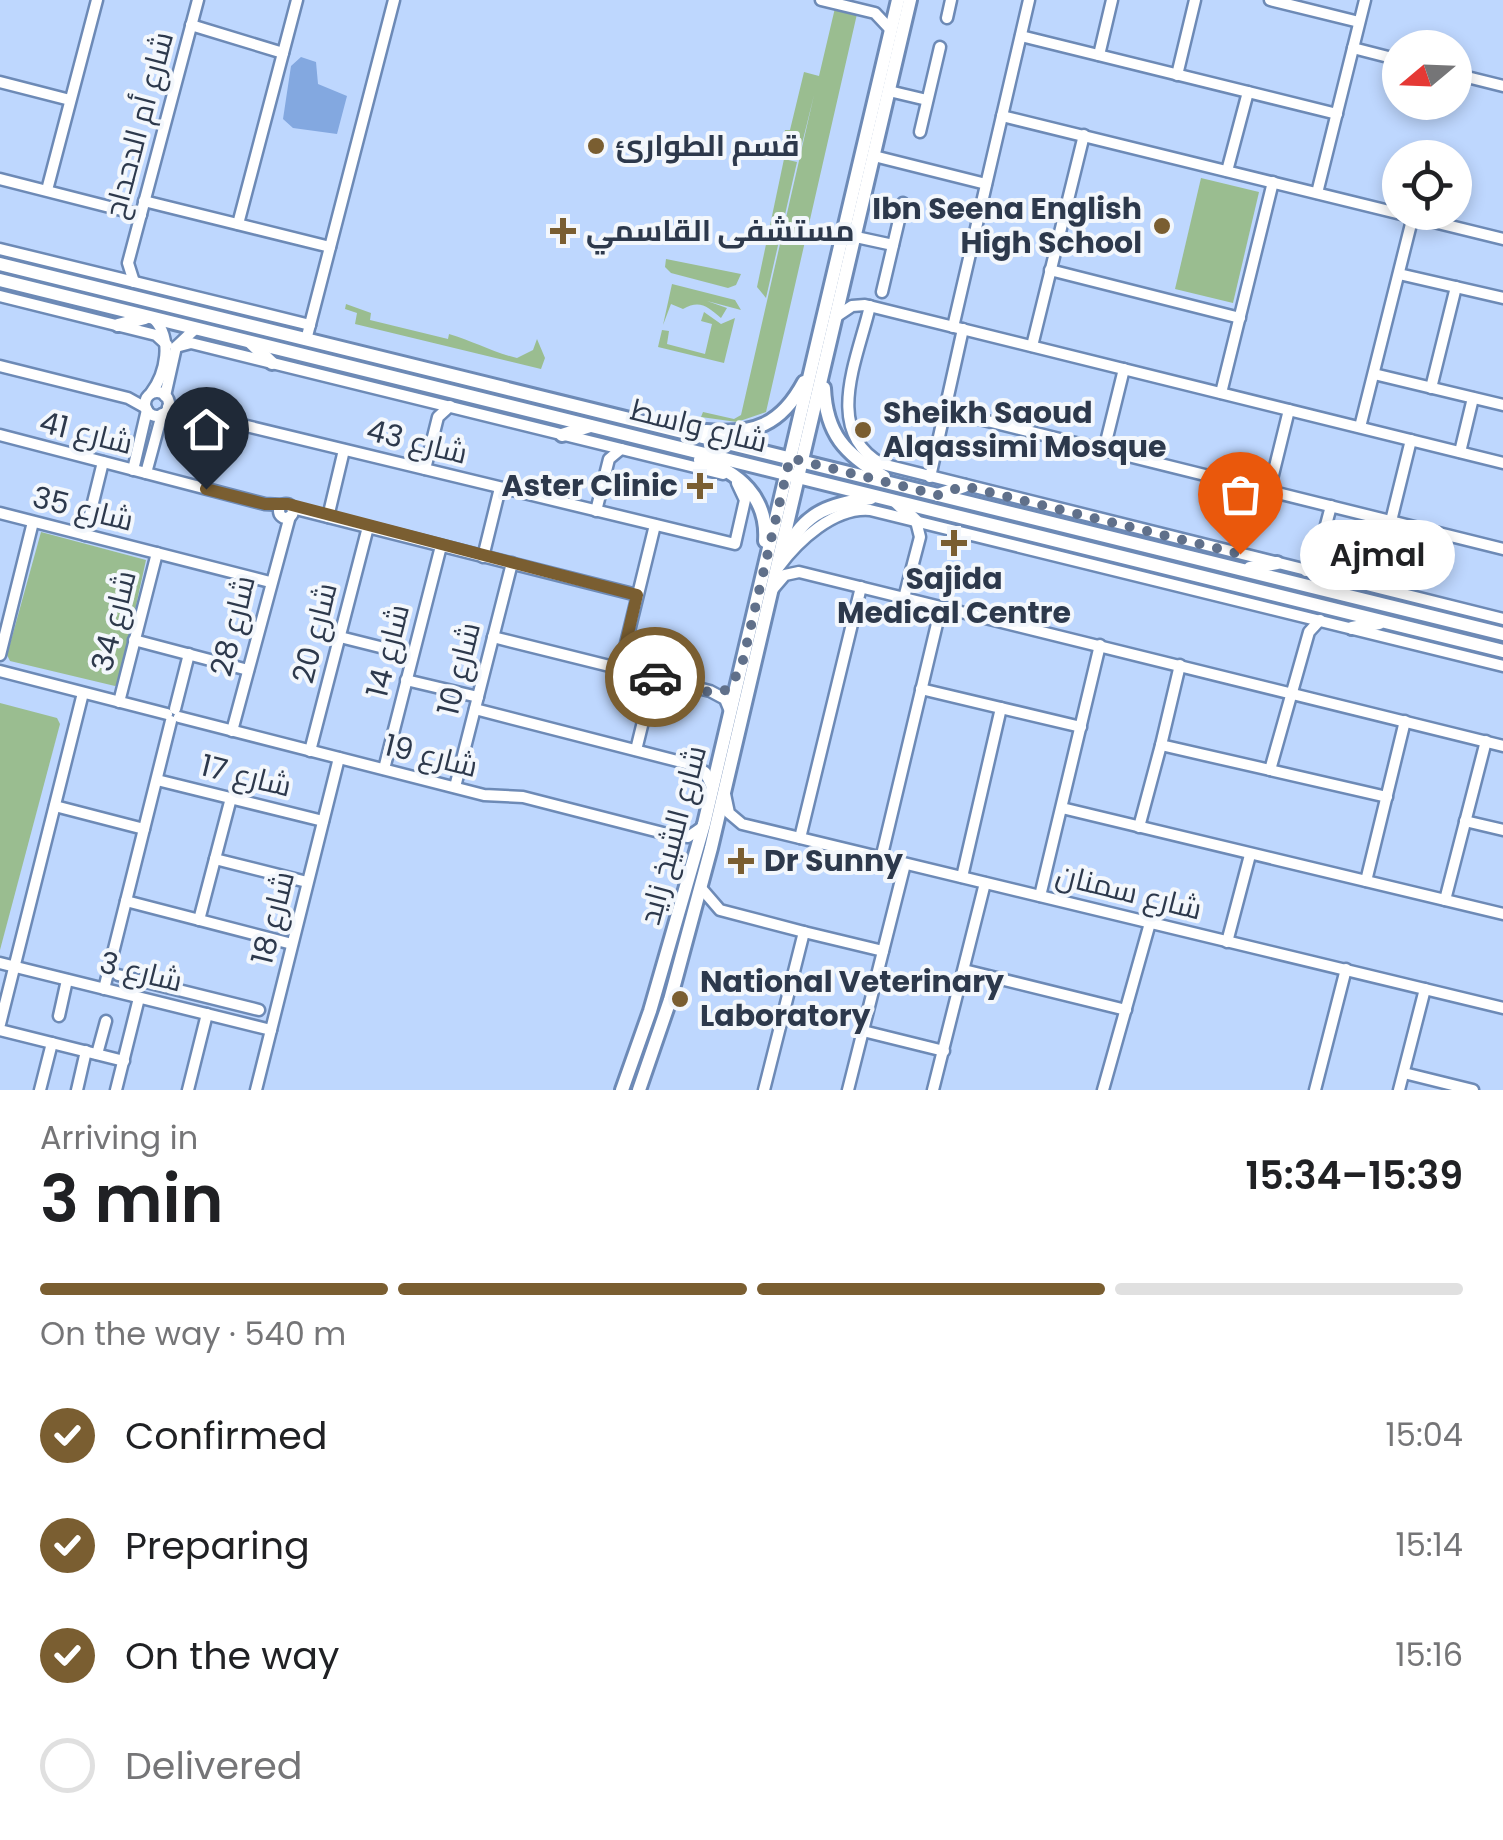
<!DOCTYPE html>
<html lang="en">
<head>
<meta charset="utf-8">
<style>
  body { margin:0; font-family:Poppins,Cairo,sans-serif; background:#f6f6f6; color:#202124; height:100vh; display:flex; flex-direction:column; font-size:38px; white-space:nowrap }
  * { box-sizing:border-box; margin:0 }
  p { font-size:32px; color:#757577 }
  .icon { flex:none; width:55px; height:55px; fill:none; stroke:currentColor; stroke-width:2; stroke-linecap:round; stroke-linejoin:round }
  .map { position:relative; height:1090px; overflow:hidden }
  .side { display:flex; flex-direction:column; background:#fff; flex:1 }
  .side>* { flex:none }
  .needle { width:65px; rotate:251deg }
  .tools { position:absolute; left:1382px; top:30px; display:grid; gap:20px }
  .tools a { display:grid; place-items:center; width:90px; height:90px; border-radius:50%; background:#fff; box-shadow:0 5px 15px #0003; font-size:50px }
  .pin { position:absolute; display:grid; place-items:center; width:85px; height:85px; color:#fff; margin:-102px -42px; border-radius:50% 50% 50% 0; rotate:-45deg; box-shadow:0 0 10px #0007 }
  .pin .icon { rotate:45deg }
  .courier { position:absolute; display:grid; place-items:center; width:100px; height:100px; margin:-50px; border:8px solid #7a5e31; border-radius:50%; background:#fff; color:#222; box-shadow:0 2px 12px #0007 }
  .bubble { position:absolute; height:70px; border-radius:35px; background:#fff; box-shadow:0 5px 15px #0003; font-size:32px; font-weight:600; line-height:70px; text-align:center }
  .head em { font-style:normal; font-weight:600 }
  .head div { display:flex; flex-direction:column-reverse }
  .head { display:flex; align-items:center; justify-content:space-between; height:170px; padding:0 40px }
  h1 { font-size:65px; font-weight:600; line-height:75px }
  .bar { display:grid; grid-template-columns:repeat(4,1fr); gap:15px 10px; align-content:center; height:120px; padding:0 40px }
  .bar i { height:12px; border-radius:8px; background:#e0e0e0 }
  .bar .on { background:#7a5e31 }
  .bar p { grid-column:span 4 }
  ol { padding:0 40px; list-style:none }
  li { display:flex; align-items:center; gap:30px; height:110px }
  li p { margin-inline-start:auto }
  li .icon { padding:10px; border-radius:50%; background:#7a5e31; color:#fff; stroke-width:4 }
  li:last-child { color:#757577 }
  li i { width:55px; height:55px; border:5px solid #e0e0e0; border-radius:50% }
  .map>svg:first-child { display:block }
  .green { fill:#9abd90 }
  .water { fill:#83a8e0 }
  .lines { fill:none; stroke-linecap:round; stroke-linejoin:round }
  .minor-casing { stroke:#6d8ab6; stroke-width:15 }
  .major-casing { stroke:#6d8ab6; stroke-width:18 }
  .minor { stroke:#fff; stroke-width:10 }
  .major { stroke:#fff; stroke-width:12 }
  .done { stroke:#60708a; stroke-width:10; stroke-dasharray:0 18 }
  .route { stroke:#7a5e31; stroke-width:12 }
  .poi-dot { fill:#7a5e31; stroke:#f3f7fc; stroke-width:4 }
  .labels { text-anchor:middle; stroke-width:8; stroke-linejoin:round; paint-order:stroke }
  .street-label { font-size:30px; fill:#2d394c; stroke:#f3f7fc }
  .poi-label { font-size:30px; font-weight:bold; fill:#2d394c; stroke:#f3f7fc; text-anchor:start }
</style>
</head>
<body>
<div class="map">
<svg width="1503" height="1090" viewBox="0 0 1503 1090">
  <rect width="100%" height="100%" fill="#bed7fe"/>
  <!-- green -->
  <g class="green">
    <path d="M835 8 857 14 766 412 737 422 701 417 703 412 734 419 741 415 814 95 800 152 781 147 785 130H790L804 72 819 76Z"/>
    <path d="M784 159 797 162 766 298 757 287Z"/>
    <path d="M1201 178 1259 192 1233 303 1175 289Z"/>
    <path d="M666 259 741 274 736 285 728 288 671 273 665 267Z"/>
    <path d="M672 284 735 300 741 310 707 301 727 308 721 318C708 307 700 299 683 309L671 304 663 325Z"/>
    <path d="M346 304 371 313 370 320 448 339 449 334C473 341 492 352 517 358L533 350 537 339 545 358 541 369 355 324 357 313 345 309Z"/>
    <path d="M704 312 721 324 735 318 724 363 658 347 662 330 669 331 667 344 705 354 712 324 701 321Z"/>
    <path d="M41 532 146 560 119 684 115 686 10 661 7 655Z"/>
    <path d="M0 703 57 718 60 724 0 950Z"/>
  </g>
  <!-- water -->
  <path class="water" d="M301 57 316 62 318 84 347 96 337 134 293 128 283 119 291 66Z"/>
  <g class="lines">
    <!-- minor casing -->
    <g class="minor-casing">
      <g id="minor">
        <path d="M821 0 875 13 891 30"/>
        <path d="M1270 0 1359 22"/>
        <path d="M947 18 951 0"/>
        <path d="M191 25 283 53"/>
        <path d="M1021 36 1337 114"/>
        <path d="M1353 48 1400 60"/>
        <path d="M1099 55 1112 0"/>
        <path d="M1455 74 1503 86"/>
        <path d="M1177 75 1195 0"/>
        <path d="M0 82 70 100"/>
        <path d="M889 91 927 100"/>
        <path d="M1002 116 1503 239"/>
        <path d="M920 132 940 47"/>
        <path d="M874 156 986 184"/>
        <path d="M1227 171 1248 92"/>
        <path d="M0 179 141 215"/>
        <path d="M47 190 97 0"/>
        <path d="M1317 193 1365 0"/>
        <path d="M144 201 330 247"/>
        <path d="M238 224 297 0"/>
        <path d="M856 237 893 245"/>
        <path d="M0 249 310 325"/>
        <path d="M1050 270 1240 318"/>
        <path d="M1399 274 1503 298"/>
        <path d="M134 282 128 263 198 0"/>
        <path d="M882 292 903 203"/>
        <path d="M0 296 156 335 167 345"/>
        <path d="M870 306C858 358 822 431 882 464L1503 619"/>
        <path d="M837 316 852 306 865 305 1503 463"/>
        <path d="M953 327 1029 0"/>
        <path d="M306 340 394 0"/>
        <path d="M1032 346 1084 135"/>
        <path d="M176 347 191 343 723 474"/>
        <path d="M0 366 128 398 146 408"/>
        <path d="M1374 374 1503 405"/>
        <path d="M1431 388 1456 287"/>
        <circle cx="157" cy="404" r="12"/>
        <path d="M151 393C166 373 173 339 154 319"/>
        <path d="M1221 393 1273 182"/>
        <path d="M165 396 176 347 195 329"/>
        <path d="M168 407 735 544 745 500 737 483"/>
        <path d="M943 410 1503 549"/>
        <path d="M1360 427 1413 216"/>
        <path d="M0 435 265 504 284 505"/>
        <path d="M1104 450 1124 369"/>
        <path d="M1460 452 1473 398"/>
        <path d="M425 469 438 417 450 406"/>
        <path d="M133 470 147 410"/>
        <path d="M146 473 162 414"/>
        <path d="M930 477 963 329"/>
        <path d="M1269 491 1289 410"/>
        <circle cx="286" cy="511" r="7"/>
        <path d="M292 508 637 595"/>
        <path d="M596 511 609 459 621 449"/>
        <path d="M0 513 270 582"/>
        <path d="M328 517 344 450"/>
        <path d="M1391 521 1411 440"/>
        <path d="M85 535 103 462"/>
        <path d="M483 557 500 488"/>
        <path d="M778 568C798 541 834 507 870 510L1503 666"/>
        <path d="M1306 571 1317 559 1331 506"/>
        <path d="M773 589 785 575 799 572 1503 746"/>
        <path d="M904 598 920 537 916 521"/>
        <path d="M340 637 412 655"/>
        <path d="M493 637 710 691 725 699 730 711"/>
        <path d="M134 640 248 670"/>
        <path d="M0 655 33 522"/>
        <path d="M1180 665 1161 745 1270 770 1309 632 1320 620"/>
        <path d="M620 668 655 525"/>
        <path d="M0 671 167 714"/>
        <path d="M406 680 478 697"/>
        <path d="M921 689 1081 727"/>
        <path d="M119 702 157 553"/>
        <path d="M175 709 189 654"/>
        <path d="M475 709 693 765 705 772 713 789"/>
        <path d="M179 717 484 795 523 797 671 835 688 837 701 828"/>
        <path d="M232 731 290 516"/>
        <path d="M636 750 654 677"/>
        <path d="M310 751 368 527"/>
        <path d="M384 769 441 546"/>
        <path d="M1270 770 1387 797"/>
        <path d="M157 780 323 821"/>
        <path d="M455 787 512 563"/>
        <path d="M725 794 729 813 742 824 1503 1008"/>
        <path d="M55 806 144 829"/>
        <path d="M1062 808 1503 914"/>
        <path d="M1465 821 1503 830"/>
        <path d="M1139 827 1161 745"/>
        <path d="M800 838 861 587"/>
        <path d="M215 859 307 882"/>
        <path d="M881 859 941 607"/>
        <path d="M962 877 1001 708"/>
        <path d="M1366 881 1405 721"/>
        <path d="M701 888 720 910 804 932"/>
        <path d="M1040 896 1100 645"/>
        <path d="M1445 900 1486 741"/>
        <path d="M126 901 292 944"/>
        <path d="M199 920 231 798"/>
        <path d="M1227 942 1250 855"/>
        <path d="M0 963 271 1030"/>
        <path d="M964 970 1126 1010"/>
        <path d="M118 975 259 1010"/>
        <path d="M104 989 171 721"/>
        <path d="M59 1016 67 980"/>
        <path d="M0 1024 83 693"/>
        <path d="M0 1030 124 1061"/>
        <path d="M863 1031 944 1051"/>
        <path d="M97 1054 106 1021"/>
        <path d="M1404 1073 1473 1090"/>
        <path d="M40 1090 52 1043"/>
        <path d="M77 1090 86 1051"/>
        <path d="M116 1090 139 998"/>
        <path d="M188 1090 207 1014"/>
        <path d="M256 1090 339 758"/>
        <path d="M764 1090 804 932 883 951"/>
        <path d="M848 1090 905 864"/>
        <path d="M933 1090 985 883"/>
        <path d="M1103 1090 1150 923"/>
        <path d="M1315 1090 1346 969"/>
        <path d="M1399 1090 1425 989"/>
      </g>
    </g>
    <!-- major casing -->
    <g class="major-casing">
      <g id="major">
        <path d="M0 264 1503 634"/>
        <path d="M0 280 1503 651"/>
        <path d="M118 325 145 318"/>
        <path d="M251 343 272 363"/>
        <path d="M824 388C826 434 845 454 884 477"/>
        <path d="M706 431C754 435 781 425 804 382"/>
        <path d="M562 435 590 426"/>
        <path d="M700 460C739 471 768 498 765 541"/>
        <path d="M938 495 964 486"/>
        <path d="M896 502 916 521"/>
        <path d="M787 549C805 511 832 504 871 498"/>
        <path d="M1250 568 1277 563"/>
        <path d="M1352 628 1379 623"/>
        <path d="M622 1090 650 1011 704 824 898 0"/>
        <path d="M639 1090 670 1000 711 848 910 0"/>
      </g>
    </g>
    <!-- minor -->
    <use href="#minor" class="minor"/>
    <!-- major -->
    <use href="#major" class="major"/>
  </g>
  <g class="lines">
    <!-- done -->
    <path class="done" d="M655 677C672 681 712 699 727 689 735 684 738 668 743 660L790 458 938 495 964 486 1240 554"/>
    <!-- route -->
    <path class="route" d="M206 489 265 504H288L637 595 620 668 655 677"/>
  </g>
  <!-- markers -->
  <g class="poi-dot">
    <circle cx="596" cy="146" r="10"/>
    <circle cx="1162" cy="226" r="10"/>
    <path d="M558 216h10v10h10v10h-10v10h-10v-10h-10v-10h10z"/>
    <circle cx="863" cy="430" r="10"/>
    <path d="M695 471h10v10h10v10h-10v10h-10v-10h-10v-10h10z"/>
    <path d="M949 528h10v10h10v10h-10v10h-10v-10h-10v-10h10z"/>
    <path d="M736 846h10v10h10v10h-10v10h-10v-10h-10v-10h10z"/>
    <circle cx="680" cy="999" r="10"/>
  </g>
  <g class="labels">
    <!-- street labels -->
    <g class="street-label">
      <text transform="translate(139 125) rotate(-75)" y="10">شارع أم الدحداح</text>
      <text transform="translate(699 426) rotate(14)" y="10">شارع واسط</text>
      <text transform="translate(86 433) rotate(14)" y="10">شارع 41</text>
      <text transform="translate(417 442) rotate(14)" y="10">شارع 43</text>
      <text transform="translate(83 509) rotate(14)" y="10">شارع 35</text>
      <text transform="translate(114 621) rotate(-76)" y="10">شارع 34</text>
      <text transform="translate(233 626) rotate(-76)" y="10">شارع 28</text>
      <text transform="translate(315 633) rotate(-76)" y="10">شارع 20</text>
      <text transform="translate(388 651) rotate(-76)" y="10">شارع 14</text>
      <text transform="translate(459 669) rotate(-76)" y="10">شارع 10</text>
      <text transform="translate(431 756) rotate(14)" y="10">شارع 19</text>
      <text transform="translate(246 776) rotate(14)" y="10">شارع 17</text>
      <text transform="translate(673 835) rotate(-75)" y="10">شارع الشيخ زايد</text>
      <text transform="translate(1129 892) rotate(14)" y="10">شارع سمنان</text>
      <text transform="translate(273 918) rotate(-76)" y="10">شارع 18</text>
      <text transform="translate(141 972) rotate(14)" y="10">شارع 3</text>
    </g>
    <!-- poi labels -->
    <g class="poi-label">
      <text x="616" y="156">قسم الطوارئ</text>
      <text x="1142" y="219" text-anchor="end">Ibn Seena English<tspan x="1142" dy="34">High School</tspan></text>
      <text x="586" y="241">مستشفى القاسمي</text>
      <text x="883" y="423">Sheikh Saoud<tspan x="883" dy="34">Alqassimi Mosque</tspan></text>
      <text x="678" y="496" text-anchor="end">Aster Clinic</text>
      <text x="954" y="589" text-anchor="middle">Sajida<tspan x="954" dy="34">Medical Centre</tspan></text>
      <text x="764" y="871">Dr Sunny</text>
      <text x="700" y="992">National Veterinary<tspan x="700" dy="34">Laboratory</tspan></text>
    </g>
  </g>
</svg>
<div class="tools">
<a><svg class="needle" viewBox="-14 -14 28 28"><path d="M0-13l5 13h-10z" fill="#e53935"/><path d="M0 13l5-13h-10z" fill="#757577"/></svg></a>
<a><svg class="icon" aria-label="locate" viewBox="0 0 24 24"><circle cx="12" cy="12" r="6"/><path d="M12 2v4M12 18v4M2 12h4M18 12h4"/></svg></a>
</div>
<div class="pin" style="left:1240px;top:554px;background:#ea580c"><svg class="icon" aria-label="bag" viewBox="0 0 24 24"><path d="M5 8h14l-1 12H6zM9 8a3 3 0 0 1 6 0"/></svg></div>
<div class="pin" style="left:206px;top:489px;background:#1f2937"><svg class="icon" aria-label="home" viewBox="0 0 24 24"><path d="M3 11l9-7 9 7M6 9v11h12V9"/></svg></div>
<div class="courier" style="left:655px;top:677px"><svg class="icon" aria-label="car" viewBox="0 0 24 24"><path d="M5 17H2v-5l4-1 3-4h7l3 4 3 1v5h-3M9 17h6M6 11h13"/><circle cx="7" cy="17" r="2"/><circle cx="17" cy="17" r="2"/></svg></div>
<div class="bubble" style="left:1300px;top:520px;width:155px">Ajmal</div>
</div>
<section class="side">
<div class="head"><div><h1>3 min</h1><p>Arriving in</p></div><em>15:34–15:39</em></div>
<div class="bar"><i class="on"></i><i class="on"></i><i class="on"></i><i></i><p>On the way · 540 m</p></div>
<ol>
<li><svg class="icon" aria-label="check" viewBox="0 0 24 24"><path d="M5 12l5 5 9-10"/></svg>Confirmed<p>15:04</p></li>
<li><svg class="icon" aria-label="check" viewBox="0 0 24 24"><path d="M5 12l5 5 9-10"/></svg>Preparing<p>15:14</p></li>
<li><svg class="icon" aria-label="check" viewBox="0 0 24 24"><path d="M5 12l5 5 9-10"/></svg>On the way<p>15:16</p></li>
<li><i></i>Delivered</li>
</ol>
</section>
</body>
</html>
